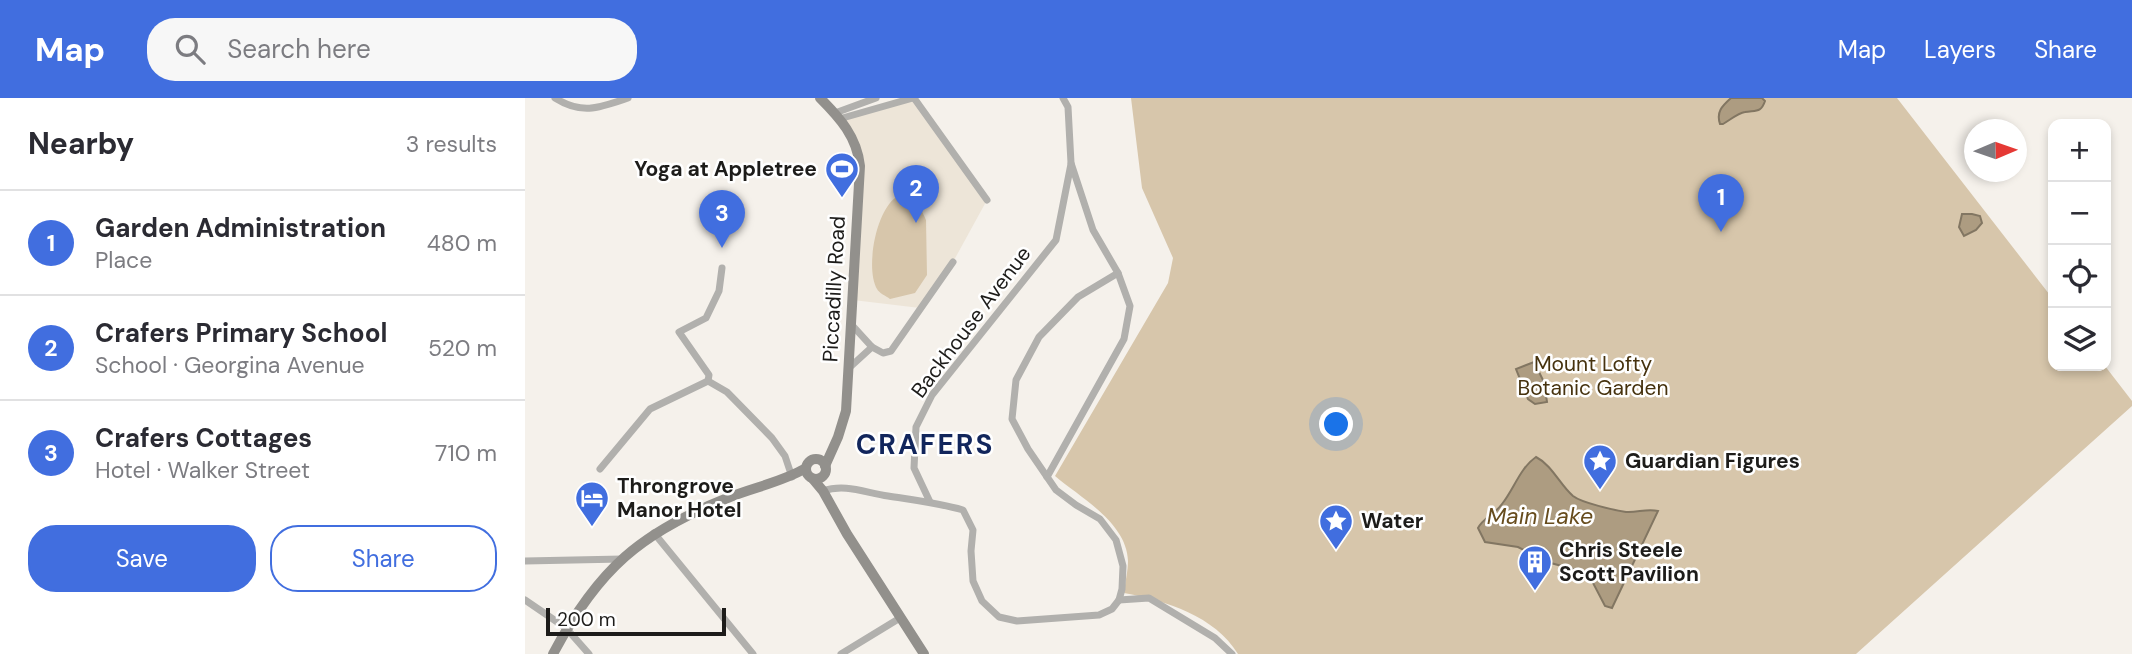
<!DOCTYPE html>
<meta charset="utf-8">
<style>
body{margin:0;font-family:"DM Sans",sans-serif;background:#f7f7f7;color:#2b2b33}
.controls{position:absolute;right:21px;top:21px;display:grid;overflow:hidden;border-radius:14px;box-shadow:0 4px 10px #0003}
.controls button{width:63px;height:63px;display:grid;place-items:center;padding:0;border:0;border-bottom:2px solid #e1e1e2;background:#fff;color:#2b2b33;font:35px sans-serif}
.compass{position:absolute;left:1439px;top:21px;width:63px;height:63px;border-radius:50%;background:#fff;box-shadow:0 4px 10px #0003;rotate:88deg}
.scale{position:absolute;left:21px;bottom:18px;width:180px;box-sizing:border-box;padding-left:7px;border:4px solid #1d1c1a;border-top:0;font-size:19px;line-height:24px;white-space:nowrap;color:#1d1c1a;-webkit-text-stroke:5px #fff;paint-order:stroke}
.you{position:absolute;left:812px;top:327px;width:24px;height:24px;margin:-18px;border:5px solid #fff;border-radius:50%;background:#1a73e8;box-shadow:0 0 0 10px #1a73e833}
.badge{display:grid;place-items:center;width:46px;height:46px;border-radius:50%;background:#416edf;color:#fff;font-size:23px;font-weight:700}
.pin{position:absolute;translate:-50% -58px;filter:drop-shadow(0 2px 4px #0008)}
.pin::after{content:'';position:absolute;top:37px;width:24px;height:21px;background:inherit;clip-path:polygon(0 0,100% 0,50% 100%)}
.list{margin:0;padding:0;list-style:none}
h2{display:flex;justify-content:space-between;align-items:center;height:91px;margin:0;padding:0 28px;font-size:30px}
h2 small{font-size:23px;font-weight:400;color:#7c7c81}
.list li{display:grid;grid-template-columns:46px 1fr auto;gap:21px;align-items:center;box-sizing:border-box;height:105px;padding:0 28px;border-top:2px solid #e1e1e2}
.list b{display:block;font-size:26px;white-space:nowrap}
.list p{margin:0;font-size:23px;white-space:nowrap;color:#7c7c81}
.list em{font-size:23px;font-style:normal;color:#7c7c81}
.actions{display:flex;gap:14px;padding:21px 28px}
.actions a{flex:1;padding:16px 0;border:2px solid #416edf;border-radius:28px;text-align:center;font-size:24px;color:#416edf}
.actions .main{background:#416edf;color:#fff}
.icon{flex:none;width:38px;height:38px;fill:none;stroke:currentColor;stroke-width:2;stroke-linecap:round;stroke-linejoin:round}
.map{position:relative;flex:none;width:1607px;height:556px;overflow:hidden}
header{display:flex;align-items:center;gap:42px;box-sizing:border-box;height:98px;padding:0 35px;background:#416edf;color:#fff}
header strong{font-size:33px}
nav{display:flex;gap:38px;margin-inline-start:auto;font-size:24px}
.search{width:490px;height:63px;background:#f7f7f7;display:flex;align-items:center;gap:18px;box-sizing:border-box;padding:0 24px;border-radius:28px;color:#7c7c81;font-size:26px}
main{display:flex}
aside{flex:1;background:#fff}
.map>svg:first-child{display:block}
.built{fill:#ede5d8}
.green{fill:#d7c6ab}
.water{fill:#ad9c81;stroke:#827662;stroke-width:2}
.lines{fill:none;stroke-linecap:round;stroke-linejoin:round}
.minor{stroke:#b1b0ad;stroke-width:7}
.secondary{stroke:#92908c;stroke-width:10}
.labels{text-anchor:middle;stroke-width:5;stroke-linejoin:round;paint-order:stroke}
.poi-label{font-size:21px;font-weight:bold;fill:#1d1c1a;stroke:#fff;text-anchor:start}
.street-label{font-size:21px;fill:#1d1c1a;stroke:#fff}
.park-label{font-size:21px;fill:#46320e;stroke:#fff}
.water-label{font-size:23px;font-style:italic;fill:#674c1d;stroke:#fff}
.district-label{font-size:28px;font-weight:bold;letter-spacing:2px;fill:#12265c;stroke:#fff}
</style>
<header>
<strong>Map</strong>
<div class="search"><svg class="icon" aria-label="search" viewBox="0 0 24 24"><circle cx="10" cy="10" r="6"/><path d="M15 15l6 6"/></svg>Search here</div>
<nav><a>Map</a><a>Layers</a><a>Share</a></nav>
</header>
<main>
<aside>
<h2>Nearby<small>3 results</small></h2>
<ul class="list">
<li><span class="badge">1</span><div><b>Garden Administration</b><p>Place</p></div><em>480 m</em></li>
<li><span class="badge">2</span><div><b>Crafers Primary School</b><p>School · Georgina Avenue</p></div><em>520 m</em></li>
<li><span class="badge">3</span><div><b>Crafers Cottages</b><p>Hotel · Walker Street</p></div><em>710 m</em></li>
</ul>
<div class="actions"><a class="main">Save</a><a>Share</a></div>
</aside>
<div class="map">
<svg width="1607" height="556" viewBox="0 0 1607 556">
<rect width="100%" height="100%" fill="#f5f1eb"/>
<!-- built -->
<polygon class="built" points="388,0 462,102 428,164 395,210 328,202 335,68 314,21"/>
<!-- green -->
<g class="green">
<path d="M606,0H1372L1528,201V268H1580L1607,303V308L1331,556H713C690,518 641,503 599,495C600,485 603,473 603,463C602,425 556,400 530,378L643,185L648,160L617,90Z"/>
<path d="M384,96L394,107L401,122L402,177L390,195L365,201C361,198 354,195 352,191C340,171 351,110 373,98C375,97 381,97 384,96Z"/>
</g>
<!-- water -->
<g class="water">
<path d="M1206,0H1237L1240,3C1236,15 1231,12 1220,14C1213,15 1205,22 1198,26H1195C1191,14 1197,8 1206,0Z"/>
<polygon points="1437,116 1447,116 1455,118 1457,125 1451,132 1439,138 1434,129"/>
<polygon points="1009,264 1019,284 1022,304 1010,306 1003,301 991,271"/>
<path d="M1011,359C1027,367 1035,387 1048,398C1057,405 1089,412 1101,414C1112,415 1122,410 1133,413L1087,510L1080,508L1066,481L1059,474L1022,464L993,449L960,444L953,430C958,420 970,416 977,406C989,391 995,370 1011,359Z"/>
</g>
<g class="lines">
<!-- minor -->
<g class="minor">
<path d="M30,0C57,17 74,10 103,0"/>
<polyline points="389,0 462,102"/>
<polyline points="310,15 351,0"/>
<polyline points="314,21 388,0"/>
<polyline points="197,170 194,193 181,220 154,234 184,277 183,283 202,294 247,340 260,358 267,379"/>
<polyline points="326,226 347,249 358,255 366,253 428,164"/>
<polyline points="324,270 347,249"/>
<polyline points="75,371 125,311 183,283"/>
<polyline points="522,379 599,241 605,208 593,175 568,132 546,65 543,9 538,0"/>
<path d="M298,393C320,385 341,395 363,398C388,402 413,405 438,412L448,432L446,453L448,483L457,503L474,519L492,523L574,517L587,511L594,502L597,491L598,468L591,442L575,421L551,407L531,392L503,351L487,321L491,282L514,239L553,199L593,175"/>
<polyline points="405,404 389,370 391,329 407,297 531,142 546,66"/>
<polyline points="129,435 228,556"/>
<polyline points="0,463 97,461"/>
<polyline points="0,502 41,530 64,556"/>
<polyline points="594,502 624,500 690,540 707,556"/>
<polyline points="316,556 375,520"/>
</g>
<!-- secondary -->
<g class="secondary">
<path d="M295,0C315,20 332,39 335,68L321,313L313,339L300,368"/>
<circle cx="291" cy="371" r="10"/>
<polyline points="288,381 298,393 322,436 399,556"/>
<path d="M28,556C73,471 116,434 205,399C230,389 257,384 281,370"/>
</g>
</g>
<!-- icons -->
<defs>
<g id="stadium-pin" transform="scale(1.75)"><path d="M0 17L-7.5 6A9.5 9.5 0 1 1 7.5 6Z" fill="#416edf" stroke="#fff"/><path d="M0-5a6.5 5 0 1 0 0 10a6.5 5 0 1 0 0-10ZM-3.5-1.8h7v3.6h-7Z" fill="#fff"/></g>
<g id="sight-pin" transform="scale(1.75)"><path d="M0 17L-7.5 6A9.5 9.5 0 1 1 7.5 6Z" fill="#416edf" stroke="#fff"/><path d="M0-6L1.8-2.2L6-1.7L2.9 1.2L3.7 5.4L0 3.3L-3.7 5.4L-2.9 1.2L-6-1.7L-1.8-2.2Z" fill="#fff"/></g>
<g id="hotel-pin" transform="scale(1.75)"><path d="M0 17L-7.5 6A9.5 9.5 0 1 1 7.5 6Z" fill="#416edf" stroke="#fff"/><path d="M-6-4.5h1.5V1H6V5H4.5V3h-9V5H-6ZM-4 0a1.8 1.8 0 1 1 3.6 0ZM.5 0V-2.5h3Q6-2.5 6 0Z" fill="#fff"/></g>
<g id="building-pin" transform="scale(1.75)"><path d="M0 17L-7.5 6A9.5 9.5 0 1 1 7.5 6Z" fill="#416edf" stroke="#fff"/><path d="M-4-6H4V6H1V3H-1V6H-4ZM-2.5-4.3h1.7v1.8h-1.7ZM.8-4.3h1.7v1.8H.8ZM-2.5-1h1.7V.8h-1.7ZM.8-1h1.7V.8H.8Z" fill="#fff"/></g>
</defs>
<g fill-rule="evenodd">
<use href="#stadium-pin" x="317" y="71"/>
<use href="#sight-pin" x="1075" y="363"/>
<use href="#hotel-pin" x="67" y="400"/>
<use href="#sight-pin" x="811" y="423"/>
<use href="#building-pin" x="1010" y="464"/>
</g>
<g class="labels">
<!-- poi labels -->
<g class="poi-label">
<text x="292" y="78" text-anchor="end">Yoga at Appletree</text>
<text x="1100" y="370">Guardian Figures</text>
<text x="92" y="395">Throngrove<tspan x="92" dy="24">Manor Hotel</tspan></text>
<text x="836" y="430">Water</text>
<text x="1034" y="459">Chris Steele<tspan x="1034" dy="24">Scott Pavilion</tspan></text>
</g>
<!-- street labels -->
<g class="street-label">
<text transform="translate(309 191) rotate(-87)" y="7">Piccadilly Road</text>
<text transform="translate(446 224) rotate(-53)" y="7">Backhouse Avenue</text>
</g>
<!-- park labels -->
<g class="park-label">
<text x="1068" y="273">Mount Lofty<tspan x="1068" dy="24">Botanic Garden</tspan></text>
</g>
<!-- water labels -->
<g class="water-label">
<text x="1015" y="426">Main Lake</text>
</g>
<!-- district labels -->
<g class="district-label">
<text x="400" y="356">CRAFERS</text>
</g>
</g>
</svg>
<div class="controls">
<button>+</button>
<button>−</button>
<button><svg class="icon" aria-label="locate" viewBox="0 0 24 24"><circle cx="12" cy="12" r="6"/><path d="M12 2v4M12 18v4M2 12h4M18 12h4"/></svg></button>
<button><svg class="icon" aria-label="layers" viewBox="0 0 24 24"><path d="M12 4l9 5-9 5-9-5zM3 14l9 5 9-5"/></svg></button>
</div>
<svg class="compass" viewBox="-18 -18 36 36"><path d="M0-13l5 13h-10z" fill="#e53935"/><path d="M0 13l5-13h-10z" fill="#7c7c81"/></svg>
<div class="scale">200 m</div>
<div class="you"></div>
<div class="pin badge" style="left:1196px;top:134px">1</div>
<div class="pin badge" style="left:391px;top:125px">2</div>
<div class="pin badge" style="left:197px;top:150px">3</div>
</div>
</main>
